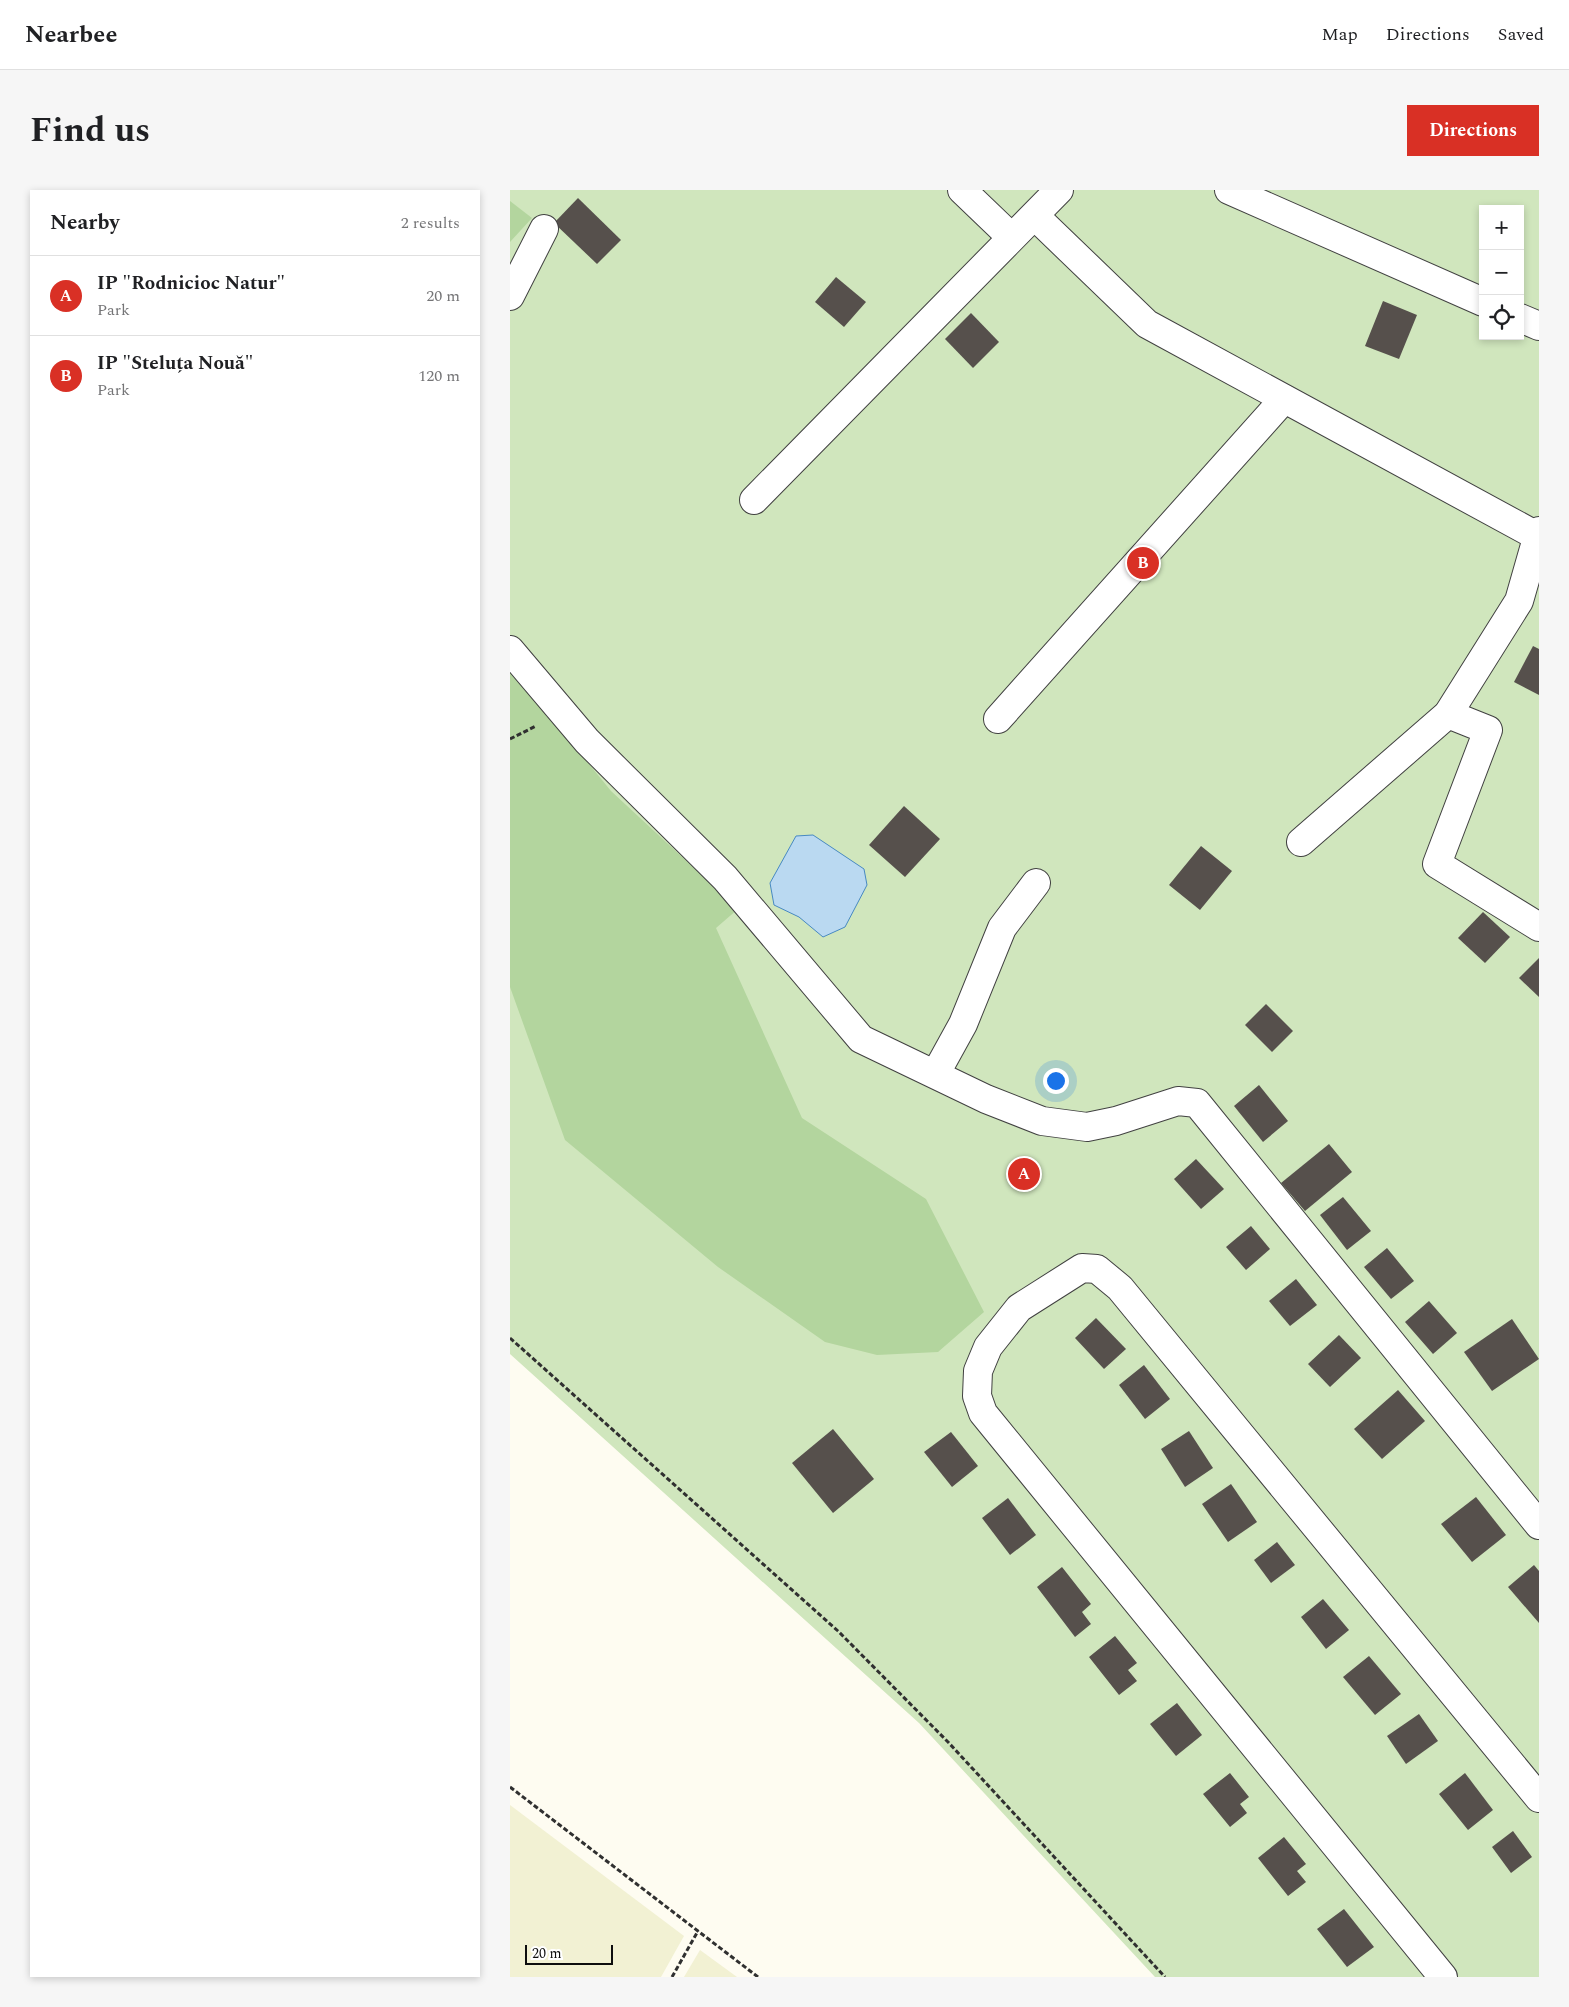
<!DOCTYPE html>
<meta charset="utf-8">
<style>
body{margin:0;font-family:Spectral,serif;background:#f6f6f6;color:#202124}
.controls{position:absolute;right:15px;top:15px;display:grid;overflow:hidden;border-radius:0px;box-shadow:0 2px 8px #0003}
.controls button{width:45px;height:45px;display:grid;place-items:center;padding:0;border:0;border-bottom:1px solid #e0e0e0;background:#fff;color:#202124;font:25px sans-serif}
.scale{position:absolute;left:15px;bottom:12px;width:88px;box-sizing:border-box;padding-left:5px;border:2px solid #0e0e0e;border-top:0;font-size:14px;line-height:18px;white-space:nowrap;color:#0e0e0e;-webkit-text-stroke:4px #fff;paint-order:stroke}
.you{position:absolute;left:545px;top:890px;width:18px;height:18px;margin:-12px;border:4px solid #fff;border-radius:50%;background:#1a73e8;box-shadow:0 0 0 8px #1a73e833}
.badge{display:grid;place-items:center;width:32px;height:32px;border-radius:50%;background:#d93025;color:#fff;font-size:16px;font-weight:700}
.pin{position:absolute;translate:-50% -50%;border:2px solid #fff;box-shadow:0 1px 5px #0006}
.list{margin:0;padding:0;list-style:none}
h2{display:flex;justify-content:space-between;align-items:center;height:65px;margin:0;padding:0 20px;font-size:21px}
h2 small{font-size:16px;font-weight:400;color:#757577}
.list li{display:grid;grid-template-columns:32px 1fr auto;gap:15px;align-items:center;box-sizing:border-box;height:80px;padding:0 20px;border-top:1px solid #e0e0e0}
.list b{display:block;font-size:19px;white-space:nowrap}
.list p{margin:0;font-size:16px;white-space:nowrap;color:#757577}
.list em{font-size:16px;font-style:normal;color:#757577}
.icon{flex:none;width:28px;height:28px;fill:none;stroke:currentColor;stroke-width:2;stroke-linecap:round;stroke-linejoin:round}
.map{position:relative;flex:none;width:1029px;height:1787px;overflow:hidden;border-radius:0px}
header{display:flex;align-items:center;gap:30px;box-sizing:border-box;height:70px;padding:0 25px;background:#fff;border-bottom:1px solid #e0e0e0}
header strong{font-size:24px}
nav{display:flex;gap:28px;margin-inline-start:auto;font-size:18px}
.intro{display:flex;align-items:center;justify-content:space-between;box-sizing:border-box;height:120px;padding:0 30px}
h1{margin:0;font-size:35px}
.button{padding:12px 22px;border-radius:0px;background:#d93025;color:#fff;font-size:18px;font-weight:700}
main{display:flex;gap:30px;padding:0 30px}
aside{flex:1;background:#fff;border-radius:0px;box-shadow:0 2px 8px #0003}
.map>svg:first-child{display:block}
.farmland{fill:#f2f1d3}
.green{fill:#d0e6bd;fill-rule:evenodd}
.forest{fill:#b3d59e}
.water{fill:#bad9f1;stroke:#4789c2}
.building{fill:#56504c}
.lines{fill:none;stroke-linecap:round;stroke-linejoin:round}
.minor-casing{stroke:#414141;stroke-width:30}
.path{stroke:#303030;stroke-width:3;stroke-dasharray:5 2.5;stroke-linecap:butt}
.minor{stroke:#fff;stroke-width:28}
</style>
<header>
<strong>Nearbee</strong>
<nav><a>Map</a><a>Directions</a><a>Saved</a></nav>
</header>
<div class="intro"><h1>Find us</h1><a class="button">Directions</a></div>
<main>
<aside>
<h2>Nearby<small>2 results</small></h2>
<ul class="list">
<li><span class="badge">A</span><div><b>IP &quot;Rodnicioc Natur&quot;</b><p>Park</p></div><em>20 m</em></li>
<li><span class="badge">B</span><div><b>IP &quot;Steluța Nouă&quot;</b><p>Park</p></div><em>120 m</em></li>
</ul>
</aside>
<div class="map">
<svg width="1029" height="1787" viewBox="0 0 1029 1787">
<rect width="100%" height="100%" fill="#fefcf1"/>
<!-- farmland -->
<g class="farmland">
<polygon points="0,1615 174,1746 151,1787 0,1787"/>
<polygon points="190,1760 227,1787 174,1787"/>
</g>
<!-- green -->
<path class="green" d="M0,0H1029V1787H645L409,1533L0,1164ZM973,19H1010V146H973Z"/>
<!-- forest -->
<g class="forest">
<polygon points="0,11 22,28 0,52"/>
<polygon points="0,477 101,601 228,719 206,738 292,928 416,1009 474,1122 428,1162 367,1165 315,1152 208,1077 55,950 0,797"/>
</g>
<!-- water -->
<polygon class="water" points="303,645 354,679 357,695 335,737 313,747 289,727 264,715 260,693 286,646"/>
<!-- building -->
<g class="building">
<polygon points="68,8 111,50 87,74 44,33"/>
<polygon points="326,87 356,112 334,137 305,112"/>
<polygon points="873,111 907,125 889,169 855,156"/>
<polygon points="461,123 489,152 463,178 435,149"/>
<polygon points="1023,456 1029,459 1029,505 1004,492"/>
<polygon points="394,616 430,649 395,687 359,655"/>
<polygon points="691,656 722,681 690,720 659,695"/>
<polygon points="973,722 1000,747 975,773 948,748"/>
<polygon points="1029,768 1029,807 1009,788"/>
<polygon points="756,814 783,841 762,862 735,835"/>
<polygon points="749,895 778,931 753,952 724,916"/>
<polygon points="819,954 842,982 795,1021 771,993"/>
<polygon points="686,969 714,999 691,1019 664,989"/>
<polygon points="833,1007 861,1041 837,1060 810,1025"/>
<polygon points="741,1036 760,1059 736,1080 716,1057"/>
<polygon points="877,1058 904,1091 881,1109 854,1077"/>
<polygon points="786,1089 807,1115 780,1136 759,1111"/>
<polygon points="919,1111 947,1143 923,1164 895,1132"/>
<polygon points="586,1128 616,1159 594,1179 565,1148"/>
<polygon points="1002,1129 1029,1169 982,1201 954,1162"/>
<polygon points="829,1145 851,1168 820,1197 798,1174"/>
<polygon points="634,1175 660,1209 635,1229 609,1195"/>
<polygon points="888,1200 915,1231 872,1269 844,1239"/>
<polygon points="323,1239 364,1289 323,1323 282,1273"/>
<polygon points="679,1241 703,1278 675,1297 651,1259"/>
<polygon points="441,1242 468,1276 442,1297 414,1262"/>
<polygon points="721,1294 747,1332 718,1352 692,1314"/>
<polygon points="966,1307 996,1345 962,1372 931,1334"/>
<polygon points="498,1308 526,1345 500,1365 472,1328"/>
<polygon points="767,1352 785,1375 761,1393 744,1370"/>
<polygon points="1024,1375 1029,1381 1029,1433 998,1397"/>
<polygon points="552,1377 581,1414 572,1422 581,1434 565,1447 527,1397"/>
<polygon points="813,1409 839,1440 816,1459 791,1427"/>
<polygon points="605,1446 627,1473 618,1480 627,1491 609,1505 579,1467"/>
<polygon points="859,1466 891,1504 865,1525 833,1487"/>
<polygon points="667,1513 692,1545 666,1566 640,1534"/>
<polygon points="909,1524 928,1551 896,1574 877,1546"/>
<polygon points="720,1583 739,1607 730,1614 737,1623 720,1637 693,1604"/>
<polygon points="955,1583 983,1620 958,1640 929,1604"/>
<polygon points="1003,1641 1022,1667 1001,1683 982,1657"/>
<polygon points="774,1647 796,1674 787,1681 796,1692 778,1706 748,1668"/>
<polygon points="834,1719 864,1757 837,1777 807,1739"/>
</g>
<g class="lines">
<!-- minor casing -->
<g class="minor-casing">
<g id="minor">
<polyline points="452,0 501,47"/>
<polyline points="719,0 973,112"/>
<polyline points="526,27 637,134 1027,346"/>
<polyline points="0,106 34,39"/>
<polyline points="1010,128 1029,136"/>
<polyline points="244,310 549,0"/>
<polyline points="0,460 77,551 215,688 351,849 476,909 532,931 577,937 606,931 668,911 687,913 1029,1335"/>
<polyline points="938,524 978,540 927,674 1029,737"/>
<polyline points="488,529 774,209"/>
<polyline points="791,652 938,524 1009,411 1029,341"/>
<polyline points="426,883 453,834 492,738 526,693"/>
<polyline points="933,1787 473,1223 467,1206 468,1181 478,1157 509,1118 572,1078 587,1079 610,1098 1029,1608"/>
</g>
</g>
<!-- path -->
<g class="path">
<polyline points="0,549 26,536"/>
<polyline points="0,1148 328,1441 438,1552 655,1787"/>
<polyline points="0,1597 248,1787"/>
<polyline points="162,1787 188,1741"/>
</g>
<!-- minor -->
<use href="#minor" class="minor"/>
</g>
</svg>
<div class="controls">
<button>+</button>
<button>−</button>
<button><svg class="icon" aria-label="locate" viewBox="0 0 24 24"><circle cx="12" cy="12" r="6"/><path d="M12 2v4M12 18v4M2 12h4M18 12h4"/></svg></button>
</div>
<div class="scale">20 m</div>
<div class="you"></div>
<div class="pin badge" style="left:514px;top:984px">A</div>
<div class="pin badge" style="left:633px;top:373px">B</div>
</div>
</main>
